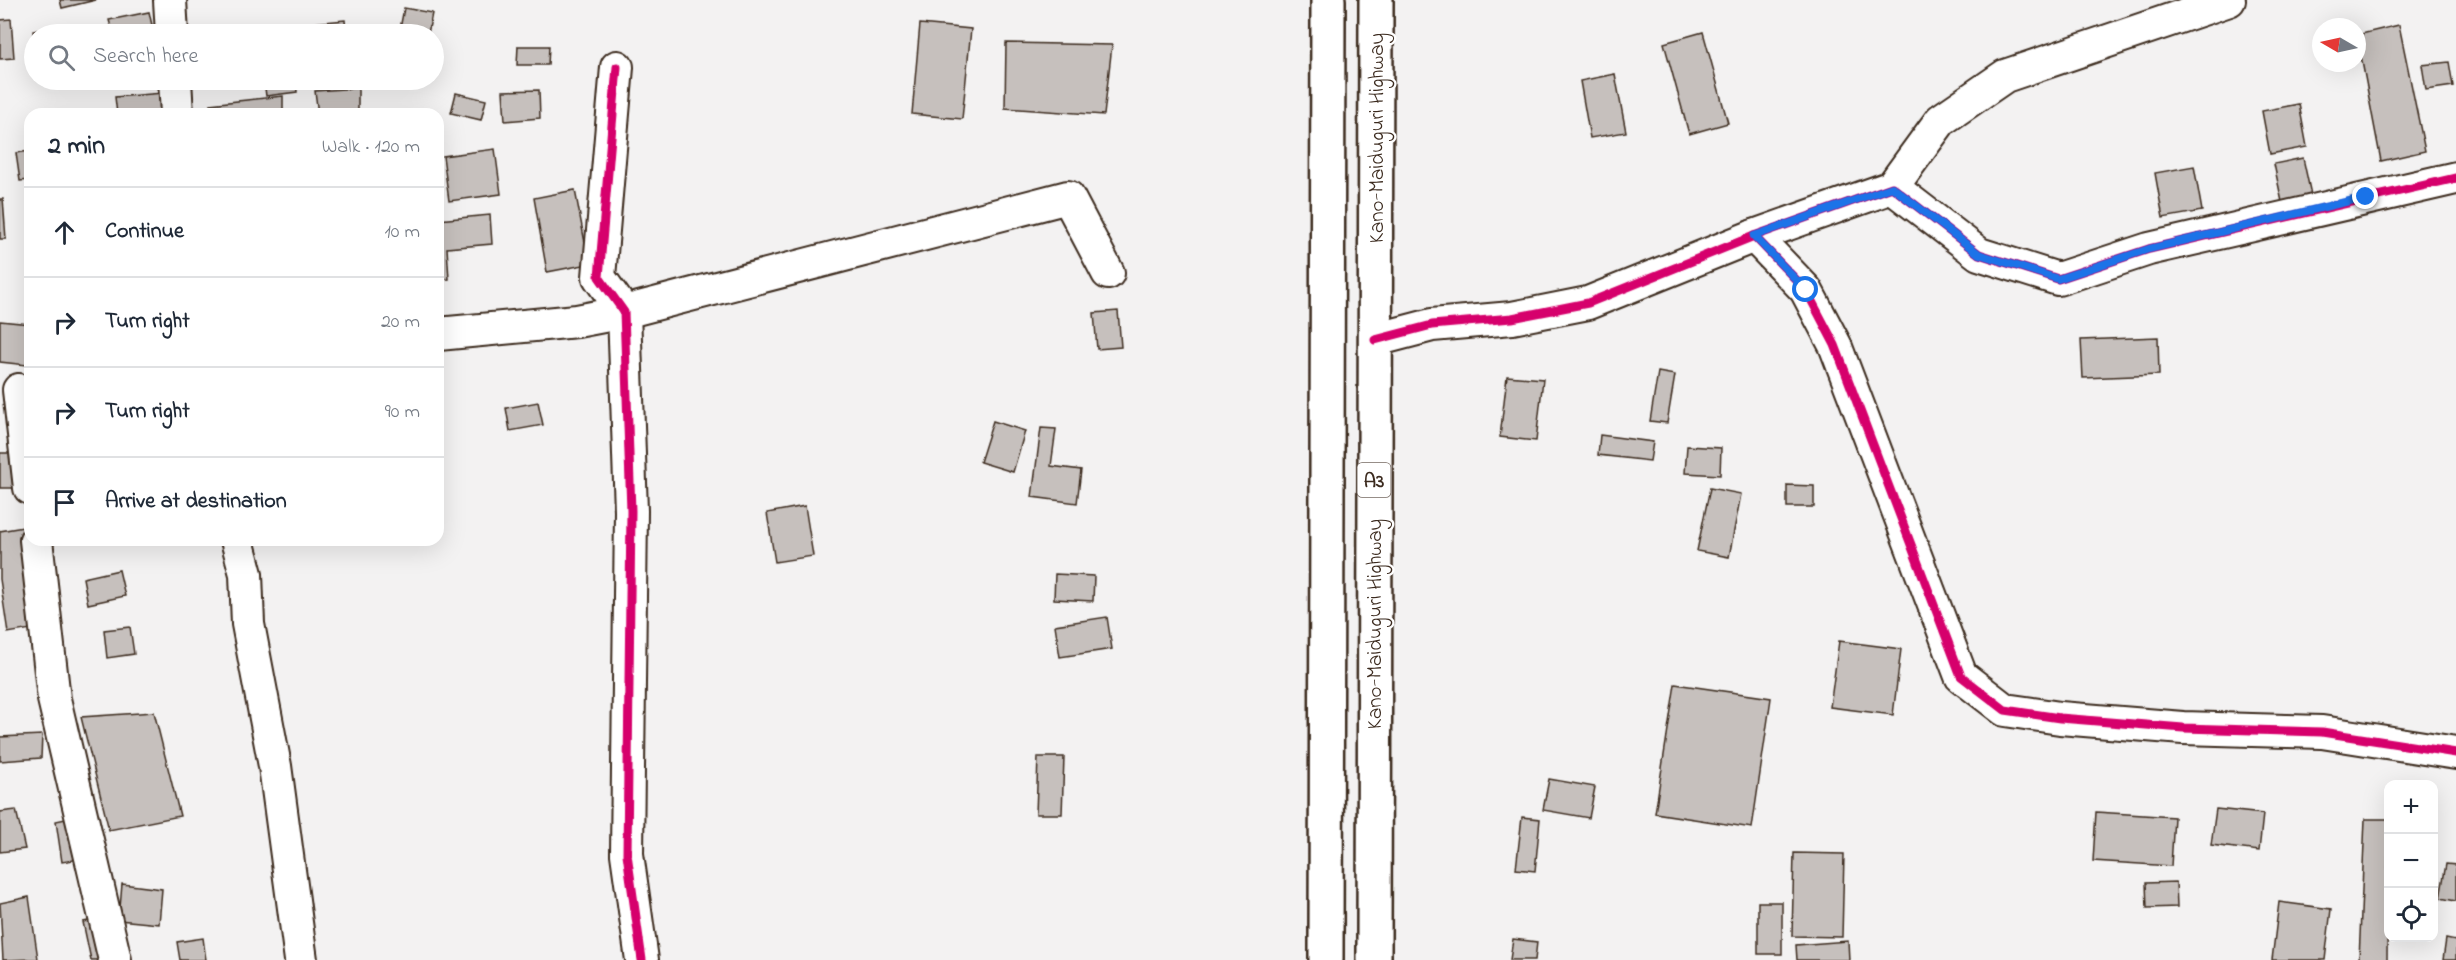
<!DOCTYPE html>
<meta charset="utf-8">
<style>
body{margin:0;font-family:"Indie Flower",sans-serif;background:#f6f6f7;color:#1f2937}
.controls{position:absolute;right:18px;bottom:18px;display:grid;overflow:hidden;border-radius:12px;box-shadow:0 6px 24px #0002}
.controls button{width:54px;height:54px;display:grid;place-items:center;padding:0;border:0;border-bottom:2px solid #e0e1e3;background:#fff;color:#1f2937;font:30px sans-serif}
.compass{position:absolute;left:2312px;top:18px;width:54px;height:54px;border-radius:50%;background:#fff;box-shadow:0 6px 24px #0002;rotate:279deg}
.stop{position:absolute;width:18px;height:18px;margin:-14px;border:4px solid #1a73e8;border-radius:50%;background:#fff}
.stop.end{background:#1a73e8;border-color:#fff;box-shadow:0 2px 6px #0008}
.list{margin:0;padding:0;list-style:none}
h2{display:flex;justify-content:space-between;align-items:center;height:78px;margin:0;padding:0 24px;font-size:26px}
h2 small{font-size:20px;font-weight:400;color:#747a83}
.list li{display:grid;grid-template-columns:39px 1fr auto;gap:18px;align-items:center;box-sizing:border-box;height:90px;padding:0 24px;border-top:2px solid #e0e1e3}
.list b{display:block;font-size:22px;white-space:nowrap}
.list em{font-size:20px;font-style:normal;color:#747a83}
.icon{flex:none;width:33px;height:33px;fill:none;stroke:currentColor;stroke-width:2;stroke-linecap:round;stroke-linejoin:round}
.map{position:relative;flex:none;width:2456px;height:960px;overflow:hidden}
.search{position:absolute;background:#fff;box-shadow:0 6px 24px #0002;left:24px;top:24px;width:420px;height:66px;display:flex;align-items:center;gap:15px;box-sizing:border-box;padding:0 21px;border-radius:33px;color:#747a83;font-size:22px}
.panel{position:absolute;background:#fff;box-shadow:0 6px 24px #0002;left:24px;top:108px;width:420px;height:438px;border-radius:18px}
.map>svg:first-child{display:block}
.building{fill:#c6c0bd;stroke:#3b2a1e;stroke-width:1.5}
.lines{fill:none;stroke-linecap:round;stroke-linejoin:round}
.street-casing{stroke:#3b2a1e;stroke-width:36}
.highway-casing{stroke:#3b2a1e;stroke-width:38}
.street{stroke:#fff;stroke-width:32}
.highway{stroke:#fff;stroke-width:33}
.cycleway-casing{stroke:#fff;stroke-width:13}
.cycleway{stroke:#d6006c;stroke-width:9}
.route{stroke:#1a73e8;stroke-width:8}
.labels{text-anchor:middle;stroke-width:4.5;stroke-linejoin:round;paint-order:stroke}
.shield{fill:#fff;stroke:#766a62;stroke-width:1.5}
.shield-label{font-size:20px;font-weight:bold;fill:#3b2a1e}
.street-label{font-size:21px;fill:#3b2a1e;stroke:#fff}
</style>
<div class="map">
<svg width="2456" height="960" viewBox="0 0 2456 960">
<rect width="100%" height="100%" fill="#f3f2f2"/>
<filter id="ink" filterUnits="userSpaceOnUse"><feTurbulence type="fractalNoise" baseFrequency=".0167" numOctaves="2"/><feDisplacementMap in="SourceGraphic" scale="12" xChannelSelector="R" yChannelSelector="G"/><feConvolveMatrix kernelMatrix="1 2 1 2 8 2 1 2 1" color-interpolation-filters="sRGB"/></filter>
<g filter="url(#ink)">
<!-- building -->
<g class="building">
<polygon points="60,0 96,0 62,8"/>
<polygon points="404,8 432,13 428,34 399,34"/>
<polygon points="149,12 154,34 113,34 109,20"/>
<polygon points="11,19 14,58 0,59 0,20"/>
<polygon points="345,20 346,34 305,34 303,24"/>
<polygon points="920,24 971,29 962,119 912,114"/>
<polygon points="61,25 63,34 34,34 34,38 33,31"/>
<polygon points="2399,25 2425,151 2381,161 2357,35"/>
<polygon points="1703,32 1728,123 1689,134 1664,43"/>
<polygon points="1006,43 1112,45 1104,115 1005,108"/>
<polygon points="518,46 549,46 548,65 517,65"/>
<polygon points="2449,62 2453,86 2426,90 2422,65"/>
<polygon points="1615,74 1626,132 1590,138 1580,81"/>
<polygon points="44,80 69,80 45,85"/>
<polygon points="264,80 296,80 297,92 266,96"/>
<polygon points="358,88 358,114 318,114 315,91"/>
<polygon points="539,90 540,118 505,121 503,91"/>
<polygon points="163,93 164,114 117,114 115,97"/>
<polygon points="456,93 486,100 481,120 451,113"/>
<polygon points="283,96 283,114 211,114 210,104"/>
<polygon points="2299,104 2307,147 2270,154 2262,111"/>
<polygon points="495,149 501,194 449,201 443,156"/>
<polygon points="30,151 30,180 20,181 16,153"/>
<polygon points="2303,158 2311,195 2282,202 2274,164"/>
<polygon points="2194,166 2202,211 2163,218 2155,173"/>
<polygon points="575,190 589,264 547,272 534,198"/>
<polygon points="0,199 3,199 6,239 0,239"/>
<polygon points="490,215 492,244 447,248 449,279 438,280 438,220"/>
<polygon points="1118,311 1121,347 1097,349 1094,313"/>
<polygon points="0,321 30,324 27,365 0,362"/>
<polygon points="2158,337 2159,375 2083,378 2081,340"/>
<polygon points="1658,372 1675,375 1667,423 1650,421"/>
<polygon points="1507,376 1543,379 1536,441 1500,437"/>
<polygon points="538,402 543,425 510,431 506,408"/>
<polygon points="993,421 1025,431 1013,472 980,462"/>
<polygon points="1041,428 1056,429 1051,466 1081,470 1077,503 1032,497"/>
<polygon points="1600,435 1653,442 1650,461 1598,455"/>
<polygon points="1687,446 1721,448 1720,475 1685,473"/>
<rect x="0" y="453" width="13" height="35"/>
<polygon points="1787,485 1814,486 1814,507 1787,507"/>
<polygon points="1710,488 1741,494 1729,557 1697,551"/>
<polygon points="805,506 813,556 775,562 767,513"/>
<polygon points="29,526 43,627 8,633 0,579 0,531"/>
<polygon points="119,570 125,596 88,604 83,578"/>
<polygon points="1055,574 1094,576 1093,601 1054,599"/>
<polygon points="1107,617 1112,649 1060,657 1055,625"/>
<polygon points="130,627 134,654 107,658 104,630"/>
<polygon points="1839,641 1901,649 1893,715 1830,707"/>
<polygon points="1675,684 1771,698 1752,828 1655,813"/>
<polygon points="154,712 180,816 109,830 81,717"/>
<polygon points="42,735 41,758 0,761 0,737"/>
<polygon points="1038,757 1064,757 1062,814 1036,814"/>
<polygon points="1549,779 1595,787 1589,818 1543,810"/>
<polygon points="2216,809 2263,814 2259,851 2211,845"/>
<polygon points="16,810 25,849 0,852 0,812"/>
<polygon points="2096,812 2174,817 2171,866 2093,861"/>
<polygon points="80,816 86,858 62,862 56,821"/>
<polygon points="1522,817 1540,819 1535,871 1516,869"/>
<polygon points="2365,819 2388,819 2387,960 2359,960"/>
<polygon points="1794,853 1844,854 1842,937 1792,936"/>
<polygon points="2446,864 2456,865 2456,901 2440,898"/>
<polygon points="2176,882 2177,907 2147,908 2146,883"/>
<polygon points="122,884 162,889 159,924 119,920"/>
<polygon points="29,897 38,959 3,960 0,903"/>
<rect x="1758" y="902" width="24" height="52"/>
<polygon points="2279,902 2331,909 2325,960 2272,960"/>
<polygon points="111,916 120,960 91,960 83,922"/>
<polygon points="203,938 206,960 180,960 177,942"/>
<polygon points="1513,939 1537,942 1535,960 1510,960"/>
<polygon points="2446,939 2456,941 2456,960 2443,960"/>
<polygon points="1848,941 1849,960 1797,960 1796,945"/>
</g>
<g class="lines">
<!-- street casing -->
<g class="street-casing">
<g id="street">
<polyline points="170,0 172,34"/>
<polyline points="617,67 599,277 624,312 631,511 627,854 642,960"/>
<polyline points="175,80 177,114"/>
<polyline points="1892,187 1941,120 2005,76 2229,0"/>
<polyline points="1754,236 1806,290 1835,345 1961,676 2005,710 2060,718 2183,728 2322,732 2456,753"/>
<polyline points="438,334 577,321 624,312 1068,197 1108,273"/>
<polyline points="1375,340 1432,325 1512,318 1588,303 1754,236 1892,187 1979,254 2058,279 2149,249 2456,178"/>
<polyline points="19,390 30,488"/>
<polyline points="36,540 54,699 115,960"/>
<polyline points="237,540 246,574 248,624 275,766 301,960"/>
</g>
</g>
<!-- highway casing -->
<g class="highway-casing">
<g id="highway">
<polyline points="1326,960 1328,0"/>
<polyline points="1374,960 1376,0"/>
</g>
</g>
<!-- street -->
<use href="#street" class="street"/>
<!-- highway -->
<use href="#highway" class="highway"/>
<!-- cycleway casing -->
<g class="cycleway-casing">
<g id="cycleway">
<polyline points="617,67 599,277 624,312 631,511 627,854 642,960"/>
<polyline points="1754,236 1806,290 1835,345 1961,676 2005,710 2060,718 2183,728 2322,732 2456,753"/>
<polyline points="1375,340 1432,325 1512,318 1588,303 1754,236 1892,187 1979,254 2058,279 2149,249 2456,178"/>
</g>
</g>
<!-- cycleway -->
<use href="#cycleway" class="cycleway"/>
</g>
</g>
<g class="lines" filter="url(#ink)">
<!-- route -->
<polyline class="route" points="1806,290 1754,236 1892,187 1979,254 2058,279 2149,249 2366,197"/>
</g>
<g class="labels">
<!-- shield labels -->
<rect class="shield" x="1357.5" y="463" width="33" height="34" rx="4.5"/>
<g class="shield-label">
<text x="1374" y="487">A3</text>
</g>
<!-- street labels -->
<g class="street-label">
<text transform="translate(1376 138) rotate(-90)" y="7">Kano-Maiduguri Highway</text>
<text transform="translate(1374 624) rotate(-90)" y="7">Kano-Maiduguri Highway</text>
</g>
</g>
</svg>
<div class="controls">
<button>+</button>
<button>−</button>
<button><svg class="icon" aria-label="locate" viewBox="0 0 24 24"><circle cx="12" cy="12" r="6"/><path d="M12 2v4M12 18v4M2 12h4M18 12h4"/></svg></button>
</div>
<svg class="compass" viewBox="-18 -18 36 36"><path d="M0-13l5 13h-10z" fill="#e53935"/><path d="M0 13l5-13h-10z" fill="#747a83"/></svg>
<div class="stop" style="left:1806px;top:290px"></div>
<div class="stop end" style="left:2366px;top:197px"></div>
<div class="search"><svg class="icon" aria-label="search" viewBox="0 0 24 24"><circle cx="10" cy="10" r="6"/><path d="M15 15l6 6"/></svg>Search here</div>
<section class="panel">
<h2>2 min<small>Walk · 120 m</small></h2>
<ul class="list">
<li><svg class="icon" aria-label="ahead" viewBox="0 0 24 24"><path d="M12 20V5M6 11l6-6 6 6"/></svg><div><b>Continue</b></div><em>10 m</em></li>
<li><svg class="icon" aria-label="right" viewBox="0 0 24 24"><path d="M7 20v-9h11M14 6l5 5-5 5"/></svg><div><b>Turn right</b></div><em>20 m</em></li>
<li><svg class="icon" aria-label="right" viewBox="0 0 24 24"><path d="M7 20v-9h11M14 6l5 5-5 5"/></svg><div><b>Turn right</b></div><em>90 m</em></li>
<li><svg class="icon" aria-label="arrive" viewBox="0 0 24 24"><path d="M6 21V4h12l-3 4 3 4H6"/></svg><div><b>Arrive at destination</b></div></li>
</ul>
</section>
</div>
